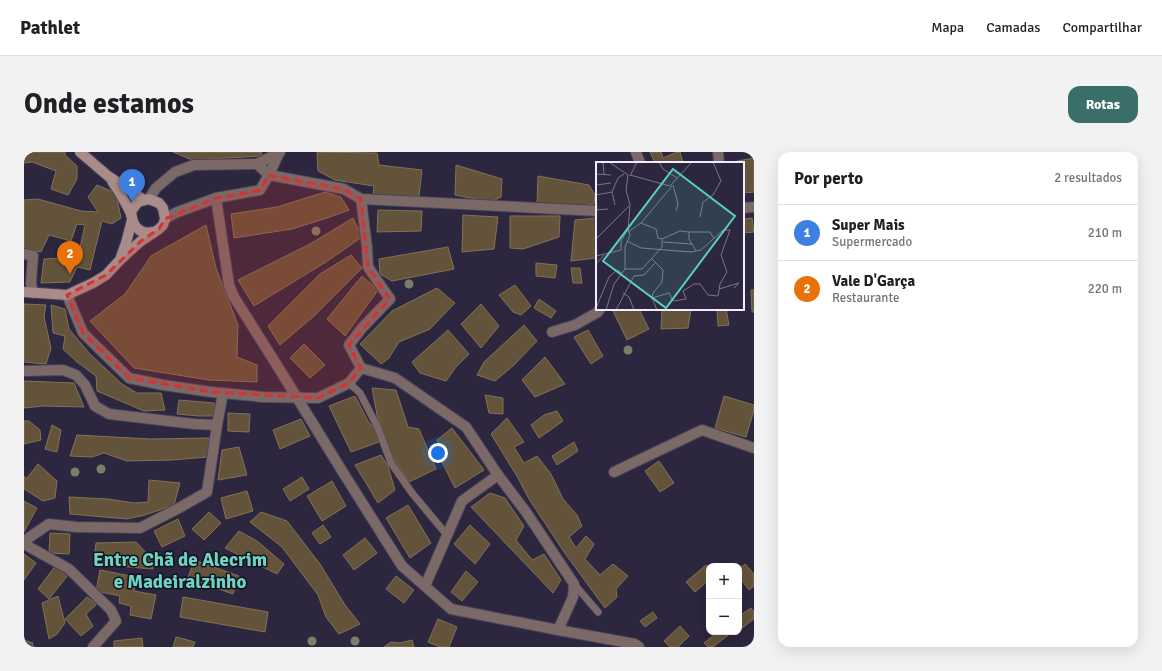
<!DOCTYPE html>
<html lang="pt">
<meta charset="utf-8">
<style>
body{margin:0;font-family:Signika,sans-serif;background:#f2f2f2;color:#202124}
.controls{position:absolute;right:12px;bottom:12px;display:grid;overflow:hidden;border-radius:8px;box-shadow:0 4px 16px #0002}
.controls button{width:36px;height:36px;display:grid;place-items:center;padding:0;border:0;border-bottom:1px solid #e0e0e0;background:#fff;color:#202124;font:20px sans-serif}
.you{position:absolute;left:414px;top:301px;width:14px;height:14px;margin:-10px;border:3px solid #fff;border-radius:50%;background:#1a73e8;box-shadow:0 0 0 6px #1a73e833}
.badge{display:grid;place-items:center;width:26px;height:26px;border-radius:50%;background:#3a6f69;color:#fff;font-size:13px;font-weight:700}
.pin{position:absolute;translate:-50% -33px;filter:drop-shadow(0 1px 2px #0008)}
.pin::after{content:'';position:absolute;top:21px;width:14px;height:12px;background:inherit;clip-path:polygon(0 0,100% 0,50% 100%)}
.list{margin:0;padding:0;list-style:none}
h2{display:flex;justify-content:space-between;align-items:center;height:52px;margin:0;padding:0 16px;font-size:17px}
h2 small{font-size:13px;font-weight:400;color:#757577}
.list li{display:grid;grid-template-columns:26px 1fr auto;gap:12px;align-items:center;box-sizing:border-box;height:56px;padding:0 16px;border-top:1px solid #e0e0e0}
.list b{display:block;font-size:15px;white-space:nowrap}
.list p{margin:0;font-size:13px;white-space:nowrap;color:#757577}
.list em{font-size:13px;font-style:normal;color:#757577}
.map{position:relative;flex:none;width:730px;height:495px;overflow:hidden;border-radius:12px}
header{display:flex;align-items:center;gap:24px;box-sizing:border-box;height:56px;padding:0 20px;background:#fff;border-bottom:1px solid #e0e0e0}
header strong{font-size:19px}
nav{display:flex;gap:22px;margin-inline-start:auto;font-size:14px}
.intro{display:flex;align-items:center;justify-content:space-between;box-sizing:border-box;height:96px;padding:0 24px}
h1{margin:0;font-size:28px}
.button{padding:10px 18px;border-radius:12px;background:#3a6f69;color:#fff;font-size:14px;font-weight:700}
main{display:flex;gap:24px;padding:0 24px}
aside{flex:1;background:#fff;border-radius:12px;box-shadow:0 4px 16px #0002}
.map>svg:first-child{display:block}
.building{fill:#63533a;stroke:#837257}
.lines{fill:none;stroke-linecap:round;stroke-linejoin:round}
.lane-casing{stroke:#474259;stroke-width:8}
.street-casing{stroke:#474259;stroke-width:12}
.secondary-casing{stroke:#474259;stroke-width:12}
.lane{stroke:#7b6967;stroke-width:7}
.street{stroke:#7b6967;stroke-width:10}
.secondary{stroke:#a98b89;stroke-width:10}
.tree{fill:#7b7f67}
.marked{fill:#d73233;fill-opacity:0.2;stroke:#d73233;stroke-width:3;stroke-dasharray:8 5;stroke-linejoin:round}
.labels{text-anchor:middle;stroke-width:3;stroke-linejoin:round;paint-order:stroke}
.district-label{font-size:19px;font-weight:bold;fill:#6cd4c4;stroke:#14111c}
.inset-road{fill:none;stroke:#7a768a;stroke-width:1}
.view{fill:#5acebd;fill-opacity:0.15;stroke:#5acebd;stroke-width:2}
.inset-edge{fill:none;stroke:#f0edfd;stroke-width:2}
</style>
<header>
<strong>Pathlet</strong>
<nav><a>Mapa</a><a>Camadas</a><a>Compartilhar</a></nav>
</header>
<div class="intro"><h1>Onde estamos</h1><a class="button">Rotas</a></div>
<main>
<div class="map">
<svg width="730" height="495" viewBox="0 0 730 495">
<rect width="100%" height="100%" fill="#2c263e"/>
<!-- building -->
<g class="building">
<polygon points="0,0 41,0 41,3 53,14 53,27 44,43 27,37 32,19 8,10 0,11"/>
<polygon points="149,0 238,0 237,4 168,8"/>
<polygon points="293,0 353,1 355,13 398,18 395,44 349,44 350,34 311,28 294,19"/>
<polygon points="626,0 637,0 639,6 653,0 656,0 659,11 631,11"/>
<polygon points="730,6 730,40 719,41 719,11 708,11 708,10"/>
<polygon points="432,13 478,27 477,45 467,50 431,43"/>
<polygon points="514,24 565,33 571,43 570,52 550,55 513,53"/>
<polygon points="73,33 92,41 97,66 88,72 78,69 66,118 53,115 46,130 17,131 20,107 54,105 61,73 53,72 47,89 25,83 17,100 0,97 0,48 14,47 57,59 74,60 64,45"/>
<polygon points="301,40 317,45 325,58 303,66 268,77 210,86 207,62 253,55"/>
<polygon points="354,58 398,59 397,79 353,80"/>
<polygon points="439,63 474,65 470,97 438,100"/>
<polygon points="486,64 536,64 535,85 499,97 486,96"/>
<polygon points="329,66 338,85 302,110 230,154 214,128 286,92"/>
<polygon points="572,66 573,74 572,106 547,109 551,68"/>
<polygon points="728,66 730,80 719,81 719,67"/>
<polygon points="182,73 192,116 214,173 213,205 233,213 233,230 185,228 110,216 66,169 101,142 127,104"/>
<polygon points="424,95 430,117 368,129 356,122 355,107"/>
<polygon points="327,103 338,116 290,164 256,193 244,174 296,122"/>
<polygon points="512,111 533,113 531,126 512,124"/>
<polygon points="547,116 556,116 558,131 549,131"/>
<polygon points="338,124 354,138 321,184 303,167"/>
<polygon points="491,133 507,154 497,163 489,160 475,143"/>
<polygon points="413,136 431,151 406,177 375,190 365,206 357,212 336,192 368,159"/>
<polygon points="727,138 730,138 730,160 728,160"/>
<polygon points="515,147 532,159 527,166 510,156"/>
<polygon points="0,152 22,153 20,165 27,196 22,212 0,210"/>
<polygon points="457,152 475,174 457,196 437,172"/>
<polygon points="27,153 41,157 45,177 66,202 98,232 113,241 137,241 141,258 120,259 73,239 72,224 53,210 39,197 41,184 29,181"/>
<polygon points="596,157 615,157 625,177 603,188 589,159"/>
<polygon points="638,157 667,157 664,176 637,177"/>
<polygon points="693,157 702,157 705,173 694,174"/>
<polygon points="500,173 513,189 490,213 471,229 453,223 460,210"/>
<polygon points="424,178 445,202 432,215 422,229 396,221 388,210"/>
<polygon points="564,178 579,204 567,212 550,185"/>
<polygon points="280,192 301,213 286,226 266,206"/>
<polygon points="521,205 541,232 511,245 498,228"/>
<polygon points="0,229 50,231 60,255 19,254 0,256"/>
<polygon points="348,236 372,238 384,275 395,277 412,317 385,330 367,302 353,263"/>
<polygon points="461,243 479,246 479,262 465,261"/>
<polygon points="331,244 345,271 352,277 355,290 327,300 305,254"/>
<polygon points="700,244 730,253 730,258 722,285 691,276"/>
<polygon points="155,248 190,251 191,264 174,264 153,262"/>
<polygon points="533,259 539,269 515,286 507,273 520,263"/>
<polygon points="204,261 226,262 225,280 204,279"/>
<polygon points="483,266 500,290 490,295 500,311 513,304 527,322 539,347 553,363 558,374 545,385 552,396 562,384 570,392 561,407 576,423 589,412 604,424 592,437 593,445 581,456 540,400 505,347 494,326 467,282"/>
<polygon points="277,267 286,284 256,297 249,278"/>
<polygon points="0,269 5,269 16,278 17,288 0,292"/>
<polygon points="28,273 37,278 33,300 21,297"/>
<polygon points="428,276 460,318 431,336 418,310 419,299 413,288"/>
<polygon points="53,283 126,287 185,286 184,305 148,308 103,309 80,301 68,305 46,304"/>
<polygon points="550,290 554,299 533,313 528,304"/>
<polygon points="215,295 223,323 194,328 198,298"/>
<polygon points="357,303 364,314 371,338 354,351 331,313"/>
<polygon points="635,309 650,331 636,340 621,319"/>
<polygon points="14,312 33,329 31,346 19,349 0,337 0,324 2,327"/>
<polygon points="278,325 285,337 266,349 259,337"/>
<polygon points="125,328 156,331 150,353 121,363 103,367 46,362 45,345 84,347 110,351 124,350"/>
<polygon points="308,329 322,354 298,369 283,344"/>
<polygon points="223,339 229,359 202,367 197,346"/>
<polygon points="466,341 481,346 500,374 492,388 508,408 520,402 537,428 529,441 447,355"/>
<polygon points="0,349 13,356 0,380"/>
<polygon points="384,353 407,391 386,406 362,366"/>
<polygon points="185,360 197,371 180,388 168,377"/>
<polygon points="237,360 263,369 296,412 321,453 336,472 315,482 302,465 294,443 258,395 226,370"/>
<polygon points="154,367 161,384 138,395 130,379"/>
<polygon points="299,373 307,385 296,392 288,381"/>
<polygon points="446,373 466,392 451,412 430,392"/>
<polygon points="215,379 233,389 260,412 253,422 201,396"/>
<polygon points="26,381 46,382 45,402 25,401"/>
<polygon points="341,386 353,401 330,418 319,403"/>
<polygon points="112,390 128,407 129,417 93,414 70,407 72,391"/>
<polygon points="0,402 12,411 0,428"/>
<polygon points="170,408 215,424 209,442 164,426"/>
<polygon points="721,412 730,422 730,434 725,438 715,425 715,417"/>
<polygon points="32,413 44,423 25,447 14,437"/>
<polygon points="682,413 685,416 685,428 671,440 662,430"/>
<polygon points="76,418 112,425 110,439 132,443 127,467 106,463 107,454 95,451 96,444 72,439"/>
<polygon points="442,419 454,430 438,449 427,440"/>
<polygon points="372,424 390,438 380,451 362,437"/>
<polygon points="34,444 41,471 33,482 25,487 18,451"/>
<polygon points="63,445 73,452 62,462 69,474 57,484 41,467"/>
<polygon points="159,445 244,460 241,480 156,465"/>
<polygon points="727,456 730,460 730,467 718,476 715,471 715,464"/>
<polygon points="629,460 633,466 621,475 616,469"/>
<polygon points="414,467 433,475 425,495 416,495 404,490"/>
<polygon points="656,474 665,484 654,495 646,495 640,489"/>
<polygon points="694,480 708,480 689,495 684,495 680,491"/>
<polygon points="152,485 171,490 169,495 149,495"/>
<polygon points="118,486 119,495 90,495 90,489"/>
<polygon points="0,488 9,491 8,495 0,495"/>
<polygon points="388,488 390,495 360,495 367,490 376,491"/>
</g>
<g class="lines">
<!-- lane casing -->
<g class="lane-casing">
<g id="lane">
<polyline points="325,231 336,241 354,276 367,311 388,341 423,383"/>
<polyline points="550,432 574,460"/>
</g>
</g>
<!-- street casing -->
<g class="street-casing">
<g id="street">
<polyline points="612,0 616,11"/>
<polyline points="694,0 695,11"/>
<polyline points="233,12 245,23 320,37 337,47 573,59"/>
<polyline points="192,46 205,133 210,145 259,223 320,322 378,414 427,457 534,478 611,492 615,495"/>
<polyline points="125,47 132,36 151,20 170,13 233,12 256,0"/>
<polyline points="337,47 343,95 344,115 366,147 338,176 325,193 337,216"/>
<polyline points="719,56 730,55"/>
<polyline points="141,67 151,61 192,46 236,38 245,23 255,1"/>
<polyline points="0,102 9,104 7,131 9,141"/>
<polyline points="43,143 59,181 105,226 139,233 187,240 239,245 294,246 325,231 337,216 371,226 442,275 474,323 438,349 401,434"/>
<polyline points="528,180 551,173 574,160 576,157"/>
<polyline points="0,219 39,218 52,223 61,233 71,254 85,262 170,272 193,273"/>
<polyline points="590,320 678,278 730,296"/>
<polyline points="474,323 502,360 550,432 549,445 534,478"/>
<polyline points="0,389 25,372 52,375 116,376 155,356 183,340 193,273 199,241"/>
<polyline points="0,392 45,417 87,458 92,469 69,495"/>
</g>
</g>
<!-- secondary casing -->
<g class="secondary-casing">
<g id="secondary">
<polyline points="56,0 84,24 120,48"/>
<path d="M88,29C95,40 102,50 107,62C109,67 108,72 113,76C118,81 123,81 130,80"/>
<polyline points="97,105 102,91 108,68"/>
<polyline points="0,140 43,143 69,131 82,123 95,109 109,96 117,89 135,77 139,73 141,67 139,56 135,51 125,47 114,50 108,58 107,63"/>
</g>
</g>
<!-- lane -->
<use href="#lane" class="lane"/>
<!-- street -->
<use href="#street" class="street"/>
<!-- secondary -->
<use href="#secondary" class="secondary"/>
</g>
<!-- trees -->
<g class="tree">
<circle cx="292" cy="79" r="4.5"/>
<circle cx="385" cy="132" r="4.5"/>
<circle cx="604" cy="198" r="4.5"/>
<circle cx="77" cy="317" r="4.5"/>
<circle cx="51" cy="320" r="4.5"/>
<circle cx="288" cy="489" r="4.5"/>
<circle cx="331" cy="489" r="4.5"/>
</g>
<!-- marked area -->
<path class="marked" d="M245,23L320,37L337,47L344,115L366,147L325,193L337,216L325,231L294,246L187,240L105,226L59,181L43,143L82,123L117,89L135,77L141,67L192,46L236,38Z"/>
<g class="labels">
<!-- district labels -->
<g class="district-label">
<text x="156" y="414">Entre Chã de Alecrim<tspan x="156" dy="22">e Madeiralzinho</tspan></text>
</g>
</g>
<!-- overview -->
<g transform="translate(572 10)">
<rect width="148" height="148" fill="#2c263e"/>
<path class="inset-road" d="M7,0L8,12M63,0L67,7L81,16M0,12L15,13M34,13L74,24L96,0M34,14L41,0M0,23L15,21M77,23L82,42L80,49M0,30V33L16,30L22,16L28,12M16,30L19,43M0,33L1,48M0,48L12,47M104,55L107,40L117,33L125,19L117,0M45,61L60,67L62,76L66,77M32,70L45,61L76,24M93,70H114L118,77M0,77L33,44M31,79L45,86L95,90L105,88L127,68H134L125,93L131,110L124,122L122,134L112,133L104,122H98L87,129L90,137L77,139L73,131L56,136L57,131L66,120L67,108L56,97M67,80L96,82M0,94L25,88V79L32,67L34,43L30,28L32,13L13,0M0,102L8,93M29,107H46L66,85V77L84,69L93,70V77L100,89M123,127L143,121L138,126M27,131L33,135L38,148M56,136L61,148M0,146L13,115L21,108L26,111M10,148L18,122L29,107V85L34,73L32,67M20,148L38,114L48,113L60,100"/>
<path class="view" d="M77,7L139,54L70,146L7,99Z"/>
<rect width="148" height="148" class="inset-edge"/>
</g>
</svg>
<div class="controls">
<button>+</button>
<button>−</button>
</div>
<div class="you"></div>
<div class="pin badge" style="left:108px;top:50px;background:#3f7fe0">1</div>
<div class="pin badge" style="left:46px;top:122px;background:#e8710a">2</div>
</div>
<aside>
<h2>Por perto<small>2 resultados</small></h2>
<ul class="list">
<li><span class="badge" style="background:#3f7fe0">1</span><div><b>Super Mais</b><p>Supermercado</p></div><em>210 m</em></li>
<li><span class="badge" style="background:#e8710a">2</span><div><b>Vale D'Garça</b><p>Restaurante</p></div><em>220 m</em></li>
</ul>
</aside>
</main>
